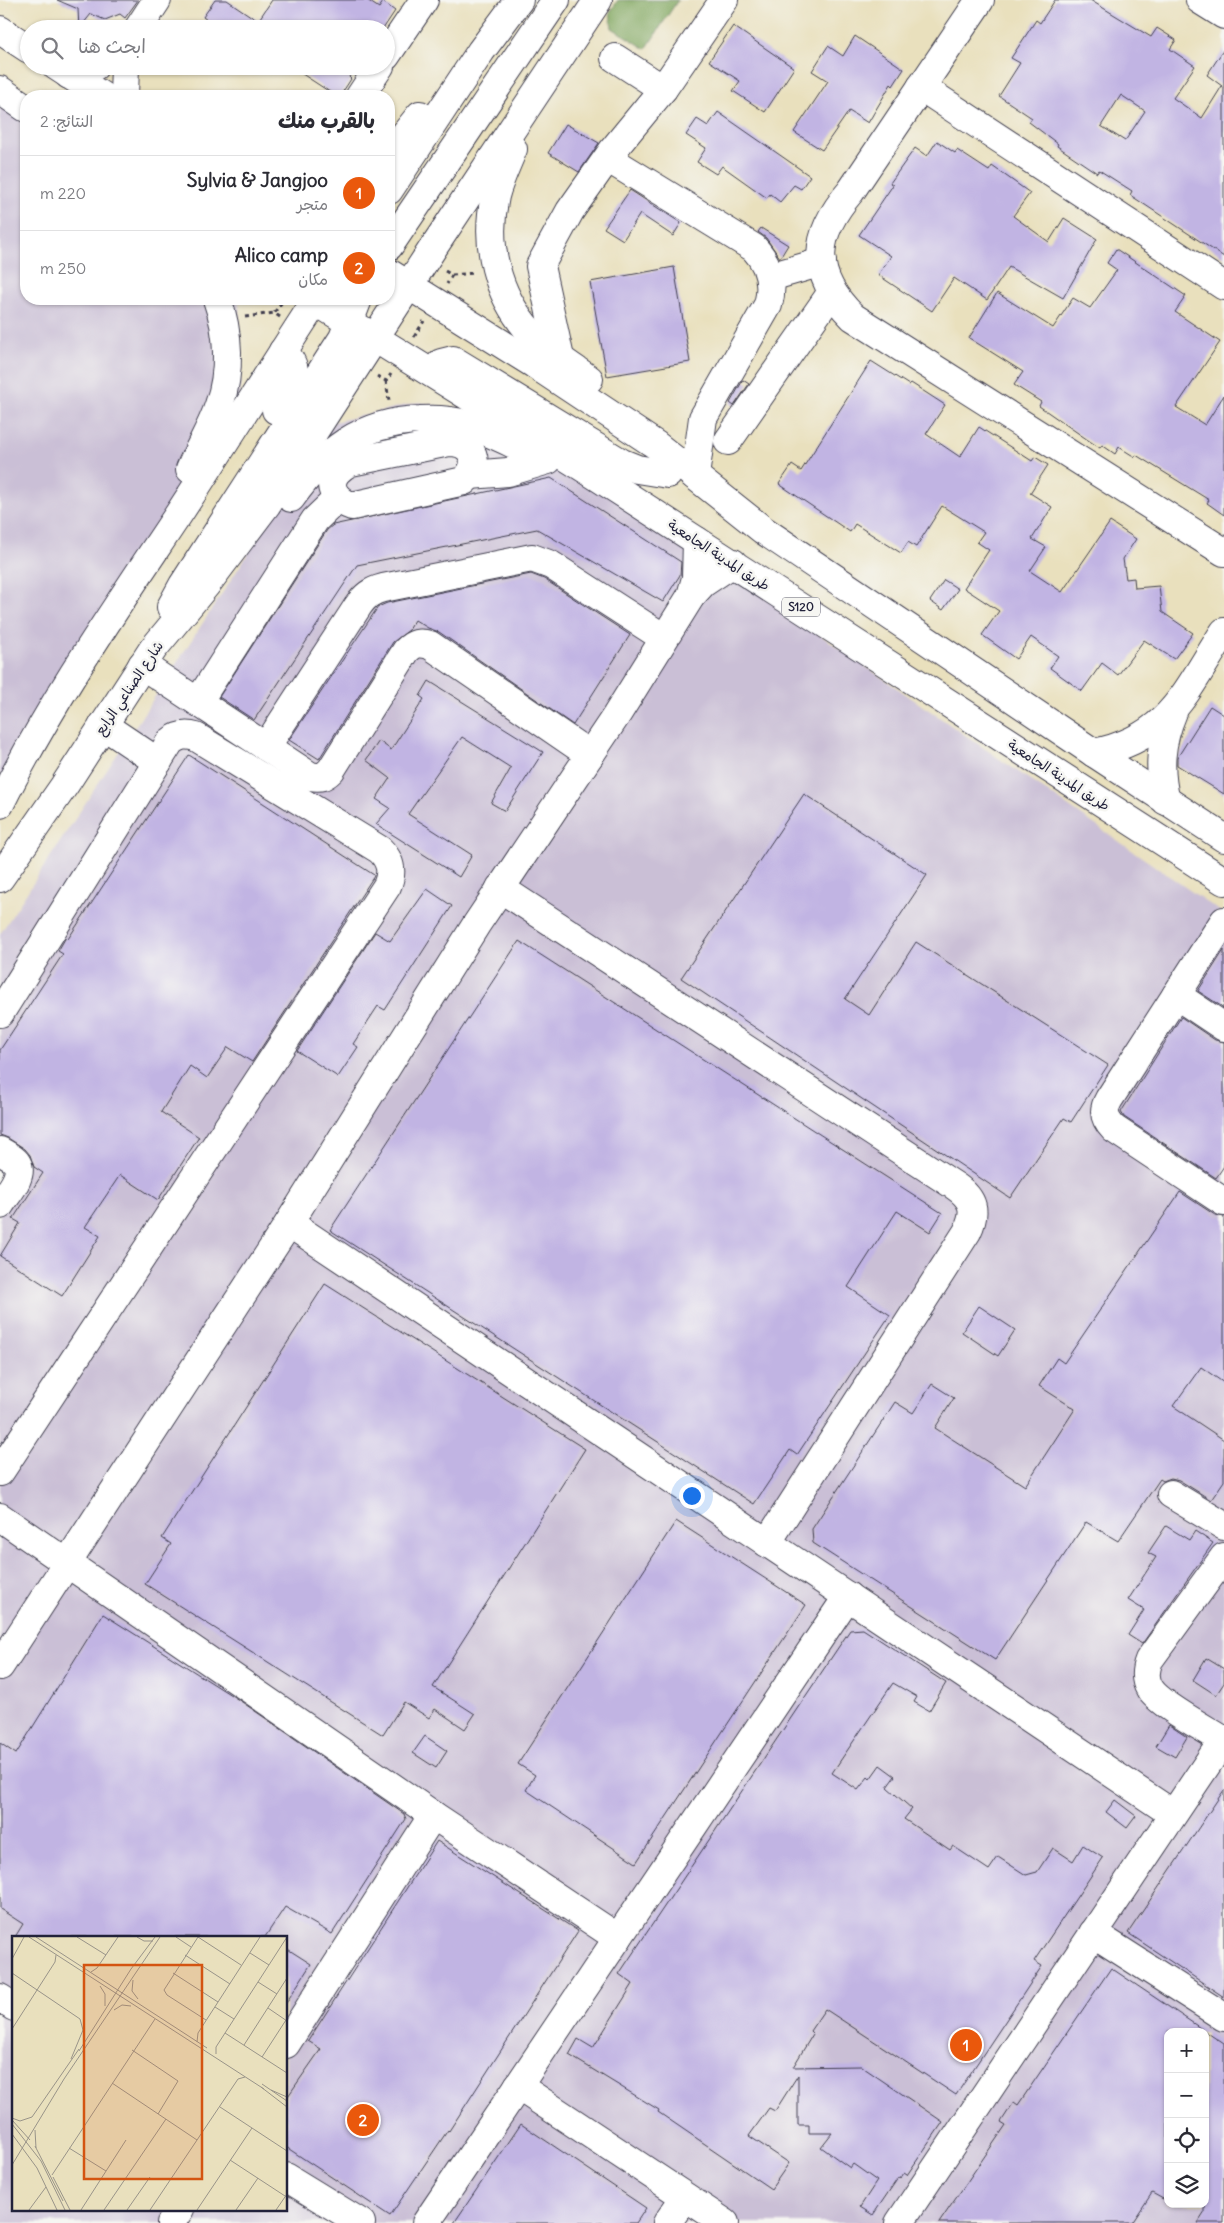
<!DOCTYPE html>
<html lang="ar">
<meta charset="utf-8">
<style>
body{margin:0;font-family:Delius,"Playpen Sans Arabic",sans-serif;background:#f7f7f7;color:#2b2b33;direction:rtl}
.controls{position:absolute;right:15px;bottom:15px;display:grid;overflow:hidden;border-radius:10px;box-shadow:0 1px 4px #0004}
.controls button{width:45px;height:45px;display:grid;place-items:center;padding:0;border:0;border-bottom:1px solid #e1e1e2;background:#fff;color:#2b2b33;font:25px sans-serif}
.you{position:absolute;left:691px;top:1495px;width:18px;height:18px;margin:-12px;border:4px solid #fff;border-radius:50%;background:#1a73e8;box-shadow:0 0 0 8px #1a73e833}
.badge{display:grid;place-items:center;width:32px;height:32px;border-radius:50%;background:#ea580c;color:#fff;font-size:16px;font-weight:700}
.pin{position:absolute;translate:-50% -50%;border:2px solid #fff;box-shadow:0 1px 5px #0006}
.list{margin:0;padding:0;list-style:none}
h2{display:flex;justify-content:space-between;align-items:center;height:65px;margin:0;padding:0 20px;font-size:21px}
h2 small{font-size:16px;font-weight:400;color:#7c7c81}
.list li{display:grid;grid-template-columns:32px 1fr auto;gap:15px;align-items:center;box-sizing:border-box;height:75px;padding:0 20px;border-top:1px solid #e1e1e2}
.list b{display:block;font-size:19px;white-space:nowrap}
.list p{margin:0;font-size:16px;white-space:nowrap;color:#7c7c81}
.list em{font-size:16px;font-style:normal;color:#7c7c81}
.icon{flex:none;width:28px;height:28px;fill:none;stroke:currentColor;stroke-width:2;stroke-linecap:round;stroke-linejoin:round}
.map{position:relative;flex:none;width:1224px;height:2223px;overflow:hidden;direction:ltr}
.search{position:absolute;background:#fff;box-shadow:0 1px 4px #0004;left:20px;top:20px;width:375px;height:55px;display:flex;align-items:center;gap:12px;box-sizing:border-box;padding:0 18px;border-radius:28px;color:#7c7c81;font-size:19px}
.panel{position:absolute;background:#fff;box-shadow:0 1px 4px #0004;left:20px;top:90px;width:375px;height:215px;border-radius:20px;direction:rtl}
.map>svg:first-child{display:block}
.industrial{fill:#cabfd6;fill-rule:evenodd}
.forest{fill:#80a65d;stroke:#51644c}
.building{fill:#c1b4e3;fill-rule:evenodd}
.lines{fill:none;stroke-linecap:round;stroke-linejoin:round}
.minor-casing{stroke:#403e4e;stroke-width:30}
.major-casing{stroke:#403e4e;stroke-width:30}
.path{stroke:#403e4e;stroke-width:3;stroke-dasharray:4 4;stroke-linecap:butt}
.minor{stroke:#fff;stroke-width:28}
.major{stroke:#fff;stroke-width:28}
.labels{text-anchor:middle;stroke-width:5;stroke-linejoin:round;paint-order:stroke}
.shield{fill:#f6f6f2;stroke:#626272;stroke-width:1}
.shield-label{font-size:12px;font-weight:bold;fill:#22223b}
.street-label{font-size:14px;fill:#22223b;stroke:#f6f6f2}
.inset-road{fill:none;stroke:#999489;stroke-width:1}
.view{fill:#d45411;fill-opacity:0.15;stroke:#d45411;stroke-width:2.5}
.inset-edge{fill:none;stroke:#22223b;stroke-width:2.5}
</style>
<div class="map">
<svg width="1224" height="2223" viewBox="0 0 1224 2223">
<rect width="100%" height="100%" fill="#f6f6f2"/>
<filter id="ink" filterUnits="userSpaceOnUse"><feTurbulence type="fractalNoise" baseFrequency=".02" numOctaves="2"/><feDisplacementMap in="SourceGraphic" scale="10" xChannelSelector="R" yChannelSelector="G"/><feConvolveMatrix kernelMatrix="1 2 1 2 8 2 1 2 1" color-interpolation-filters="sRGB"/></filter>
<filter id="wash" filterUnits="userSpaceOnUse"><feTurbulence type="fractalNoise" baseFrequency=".0096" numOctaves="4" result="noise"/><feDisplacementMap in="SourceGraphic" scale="20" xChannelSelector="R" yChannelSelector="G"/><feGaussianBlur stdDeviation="1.12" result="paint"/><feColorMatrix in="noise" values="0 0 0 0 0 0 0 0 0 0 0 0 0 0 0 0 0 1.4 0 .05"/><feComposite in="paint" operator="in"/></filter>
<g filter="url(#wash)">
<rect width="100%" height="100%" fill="#e9e0bd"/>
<!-- industrial -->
<g class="industrial">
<polygon points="0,93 26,110 26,299 239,299 241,430 0,779"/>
<path d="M419,402L509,420L1224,914V2223H0V934L334,422ZM14,1937H286V2209H14ZM1168,2032H1205V2204H1168Z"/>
</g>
<!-- forest -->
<polygon class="forest" points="618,0 678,0 646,49 612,28 610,12"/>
<g id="blocks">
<!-- building -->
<g class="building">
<polygon points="57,0 138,0 125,18 120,14 105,20 91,14 79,29 78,9"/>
<polygon points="215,0 227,0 258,21 272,0 367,0 379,8 383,2 395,11 383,29 234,29 225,23 219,29 203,17"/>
<path d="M1055,0H1090L1151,37L1157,28L1176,40L1170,49L1195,66L1173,98L1202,118L1222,86L1207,75L1224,49V257L1130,195L1132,191L1099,170L1097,173L1057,146L1058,144L1029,122L1032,118L999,96L1020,63L1011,58L1036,20L1040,23ZM1121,95L1145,111L1125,141L1101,126Z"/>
<polygon points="733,26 794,68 765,112 733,91 740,81 709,61"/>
<polygon points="855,36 904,69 893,86 891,84 868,123 849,111 822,150 794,132 828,81 812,71 828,46 843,56"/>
<polygon points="290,66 356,66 349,77 351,79 340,96 336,96"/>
<polygon points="718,112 810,176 801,189 794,185 780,202 770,194 767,198 722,166 716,174 697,162 706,148 686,135 697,119 708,126"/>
<polygon points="566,124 599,143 579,172 548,153"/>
<polygon points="937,141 955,153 957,150 989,171 992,166 1030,193 1013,216 1049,242 1064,218 1097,239 1063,298 1009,267 987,300 954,278 932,311 878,275 891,256 859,235 893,185 890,183 915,148 927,156"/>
<polygon points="630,190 681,223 673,236 640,214 623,240 604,228"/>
<polygon points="761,228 788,245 780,258 766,238 758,232"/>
<polygon points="1116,249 1186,296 1175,312 1220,342 1176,407 1205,425 1224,395 1224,515 1207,503 1209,500 1136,455 1135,457 1119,447 1115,454 1102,445 1100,448 1088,440 1039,406 1041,402 1014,385 1023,372 969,338 997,293 1053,328 1073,298 1090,308 1117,270 1107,263"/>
<polygon points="674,267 690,362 607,376 590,282"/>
<polygon points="871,361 909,385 911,383 945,405 926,434 960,457 979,427 1032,461 1035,457 1048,465 1030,493 1052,507 1032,539 1046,547 1030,571 1062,592 1110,522 1136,539 1123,559 1126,579 1134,578 1135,588 1159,586 1162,612 1193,633 1174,659 1144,640 1118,675 1102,663 1082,691 1050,668 1058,656 1031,637 1016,659 982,635 999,611 964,588 989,550 977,542 984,532 942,506 916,547 908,542 901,553 855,524 850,532 779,484 792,465 801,471"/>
<polygon points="743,380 749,384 734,406 730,403"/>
<polygon points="551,478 681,562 680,575 663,602 537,529 357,565 254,720 219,697 327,530 333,525"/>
<polygon points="531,574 544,579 630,635 573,725 439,632 428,628 415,620 409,630 393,642 319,759 289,740 378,607 387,603"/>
<polygon points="944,580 958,589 943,610 930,601"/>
<polygon points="429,681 543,752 505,811 491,803 511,768 462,737 408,814 472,855 459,877 376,824 390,808 376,799 390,778 366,760 379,741 391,750 424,699 420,696"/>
<polygon points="1210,706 1224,715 1224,794 1177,765 1177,758"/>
<polygon points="189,755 374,875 374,876 252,1062 228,1047 207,1078 190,1066 161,1112 199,1137 158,1200 120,1175 85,1227 100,1236 62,1296 0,1256 20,1223 13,1219 43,1173 34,1167 30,1155 25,1149 8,1138 0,1135 0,1050 63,954 58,951 66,937 68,939"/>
<polygon points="804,794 927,875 845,999 869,1015 916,942 1108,1065 1071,1122 1064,1118 1010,1198 681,978"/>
<polygon points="427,889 452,906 385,1010 378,1006 353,1044 358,1047 338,1077 297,1051 375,932 390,941"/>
<polygon points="519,941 942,1213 930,1232 897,1211 848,1287 890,1315 797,1455 790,1450 754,1504 330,1230"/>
<polygon points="1224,950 1224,1008 1198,991"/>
<polygon points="1181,1017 1215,1040 1224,1042 1224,1166 1216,1178 1124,1117 1121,1112"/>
<polygon points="1180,1192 1215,1215 1224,1217 1224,1383 1201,1367 1173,1406 1224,1440 1224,1481 1211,1500 1179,1480 1171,1478 1163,1481 1160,1479 1118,1541 1086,1522 995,1660 813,1543 812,1529 895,1402 913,1413 932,1384 954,1398 935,1428 1025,1486 1075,1409 1039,1386 1057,1358 1064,1363"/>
<polygon points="325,1284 585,1449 433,1687 475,1714 465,1729 435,1709 429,1718 404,1702 383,1735 145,1584 171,1544 162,1538"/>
<polygon points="979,1306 1015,1330 998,1356 962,1332"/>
<polygon points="676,1521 806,1605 636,1863 526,1790 535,1775 518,1764"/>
<polygon points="1166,1526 1189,1540 1195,1531 1213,1543 1142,1644 1128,1635 1144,1610 1128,1600 1156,1557 1148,1553"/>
<polygon points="103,1614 242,1702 404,1814 406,1819 332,1934 285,1907 265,1937 15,1937 23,1924 0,1909 0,1743 16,1754"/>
<polygon points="863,1629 946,1683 929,1711 914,1702 917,1697 893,1683 832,1773 858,1790 868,1777 870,1779 880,1765 895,1776 887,1787 912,1809 904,1819 950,1850 953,1846 989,1870 998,1857 1026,1875 1037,1872 1053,1848 1073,1861 1083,1845 1103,1858 1034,1961 1042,1966 956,2095 825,2009 810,2031 813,2034 793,2067 861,2066 943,2122 907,2175 904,2173 900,2179 898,2178 873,2215 860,2207 877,2181 853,2164 850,2168 821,2147 832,2133 809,2133 809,2125 798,2125 798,2075 775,2111 769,2108 749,2136 789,2163 771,2189 658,2112 659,2110 569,2055 578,2039 593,2048 633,1984 619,1974 850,1630"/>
<polygon points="1206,1658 1224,1669 1224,1683 1216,1695 1193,1680"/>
<polygon points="1169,1725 1187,1737 1175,1757 1156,1746"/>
<polygon points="425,1736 447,1751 436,1768 413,1753"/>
<polygon points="1224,1790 1224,1997 1128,1933"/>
<polygon points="1115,1800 1136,1816 1127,1828 1106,1812"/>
<polygon points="437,1841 578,1931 449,2131 448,2130 390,2216 286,2147 286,2099 321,2049 308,2041"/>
<polygon points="286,1948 311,1964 286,2003"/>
<polygon points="1111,1968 1224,2044 1224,2223 1198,2223 1205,2212 1205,2032 1168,2032 1168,2192 1163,2199 1152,2193 1132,2223 939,2223 1006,2125 1001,2122 1014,2102 1018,2105"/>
<polygon points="521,2124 646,2208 636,2223 454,2223"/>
</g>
</g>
</g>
<g filter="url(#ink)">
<use href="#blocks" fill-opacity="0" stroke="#403e4e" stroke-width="1"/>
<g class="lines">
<!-- minor casing -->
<g class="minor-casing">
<g id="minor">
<path d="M980,0L851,191C813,235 809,274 853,317L1224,552"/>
<polyline points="1200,0 1224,15"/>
<polyline points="138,29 157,0"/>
<polyline points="386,56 424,0"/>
<polyline points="615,58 663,89"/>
<polyline points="69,75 95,66"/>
<polyline points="921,87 1224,286"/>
<polyline points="124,96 125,66"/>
<polyline points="360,96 380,66"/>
<path d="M609,159L754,248C769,264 774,283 768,305L703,418L695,476"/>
<polyline points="770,277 822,262"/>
<polyline points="560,358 540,266 570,211 613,150 663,89 724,0"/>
<polyline points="728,441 832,292"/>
<path d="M449,442C474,442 482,464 464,481L352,506C326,497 325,473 351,462Z"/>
<polyline points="470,475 508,472 548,460"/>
<polyline points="691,596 696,578 697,541"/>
<path d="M142,665L310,776C320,778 324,777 331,770L406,651C414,643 419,642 430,645L590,755"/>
<polyline points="198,702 315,520 338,498"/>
<polyline points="103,725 158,762"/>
<path d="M266,747L358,606C365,596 371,591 383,588L532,558L551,565L664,638"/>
<path d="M1094,753C1170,738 1185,692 1224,632"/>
<path d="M1166,801C1158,769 1160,743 1173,712"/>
<path d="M500,888L955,1186C974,1199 977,1211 967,1232L767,1543"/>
<path d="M1224,921L1109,1099C1102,1111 1104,1119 1114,1129L1224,1202"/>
<polyline points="1176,995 1224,1027"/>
<path d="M0,1013L170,742C178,735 186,734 196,737L380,850C391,861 393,872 387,886L0,1472"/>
<path d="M0,1151C5,1154 13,1158 16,1162C26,1175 6,1195 0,1205"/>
<polyline points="289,1223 1173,1814"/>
<polyline points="1171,1494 1224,1526"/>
<polyline points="0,1517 433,1815 618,1938"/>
<polyline points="0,1666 289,1223 476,925 616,716 691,596 703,583 733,563"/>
<path d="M1223,1740C1206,1729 1159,1704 1150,1689C1144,1679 1145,1670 1149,1660L1224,1557"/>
<polyline points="1093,1933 1224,2017"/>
<polyline points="0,1998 14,2007"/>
<polyline points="286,2044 433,1815"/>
<polyline points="518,2086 725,2223"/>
<polyline points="286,2177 361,2223"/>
<polyline points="171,2223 180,2209"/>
<polyline points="426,2223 848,1596"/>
<polyline points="667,2223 685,2197"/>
<polyline points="899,2223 1224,1739"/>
</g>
</g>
<!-- major casing -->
<g class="major-casing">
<g id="major">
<polyline points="0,30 29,49"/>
<polyline points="56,66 102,96"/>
<polyline points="0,90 26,108"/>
<path d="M513,149C507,164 499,180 495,196C484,245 497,294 529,331C546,351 569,365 589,379"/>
<polyline points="389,150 401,139 420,115"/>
<polyline points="389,190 481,51 519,0"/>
<polyline points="389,246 556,0"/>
<polyline points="389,273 534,364 656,445 763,530 1094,753 1224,838"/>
<polyline points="312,299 584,468 1224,881"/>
<polyline points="436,375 441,363 453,360 622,463 637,469 668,474"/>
<path d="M276,410C290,388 305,374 283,351"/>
<path d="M190,469C199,447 212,427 219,405C231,372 229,332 217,299"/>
<path d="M291,498C325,451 360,422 420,420C435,419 451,420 466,424C491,432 516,446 540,456"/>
<polyline points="171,607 183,585 343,338 358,299"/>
<path d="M0,804C50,703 114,611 176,518C224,445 270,371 317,299"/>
<polyline points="0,878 64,786 153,649 206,585 267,504 433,248 598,0"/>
</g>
</g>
<!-- path -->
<g class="path">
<polyline points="445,271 452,275 447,284"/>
<polyline points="452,275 474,273"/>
<polyline points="245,317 274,313"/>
<polyline points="280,317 274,313 284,299"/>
<polyline points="414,337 424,321"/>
<polyline points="377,376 386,381 391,374"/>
<polyline points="386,381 389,401"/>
</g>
<!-- minor -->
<use href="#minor" class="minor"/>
<!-- major -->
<use href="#major" class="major"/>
</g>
</g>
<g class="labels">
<!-- shield labels -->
<rect class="shield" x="782" y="597.5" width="38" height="19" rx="4"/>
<g class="shield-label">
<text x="801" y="611">S120</text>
</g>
<!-- street labels -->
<g class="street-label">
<text transform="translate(719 555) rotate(33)" y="5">طريق المدينة الجامعية</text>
<text transform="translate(129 688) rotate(-56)" y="5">شارع الصناعي الرابع</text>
<text transform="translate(1059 775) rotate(33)" y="5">طريق المدينة الجامعية</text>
</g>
</g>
<!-- overview -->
<g transform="translate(12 1936)">
<rect width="275" height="275" fill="#e9e0bd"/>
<path class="inset-road" d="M17,1L252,153M24,1L195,112M65,1L94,19M125,1L132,5H141M164,1L179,11M186,1L152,54L155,59L194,84M186,1L229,29M238,17L257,29M173,19L218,48M0,23L12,1M79,36L85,32L106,1M0,37L68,83L71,94L59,123M161,37L206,66M121,44L120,55L126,63M246,46L265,58M88,50L93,58V70M203,71L222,83M256,72L275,85M102,74L110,69L119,70M0,93L43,26L44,19M213,97L275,137M185,106L186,97L248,1M232,109L275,42M120,114L166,145L146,178M67,115L119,33L143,1M204,118V111L275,1M250,121L274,84M100,147L185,204M250,148L275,165M249,151L275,171M259,154L275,161M208,171L275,215M0,182L8,185L20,181L67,113M0,184L18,204M0,188L29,225L53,274M23,194L24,212M0,198L25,232L45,274M23,210L51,265M57,212L94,235M218,224L273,260M0,229L52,143L148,1M40,239L143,83M41,241L58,274M17,274L34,251M69,274L114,204M92,274L154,183M115,274L138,241M138,274L226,143L233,141M185,274L240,192M224,274L246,242M264,274L275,258"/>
<path class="view" d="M72,29H190V243H72Z"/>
<rect width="275" height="275" class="inset-edge"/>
</g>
</svg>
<div class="controls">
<button>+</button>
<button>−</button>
<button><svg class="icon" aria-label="locate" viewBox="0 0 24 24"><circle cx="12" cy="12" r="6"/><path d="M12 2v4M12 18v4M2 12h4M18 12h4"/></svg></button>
<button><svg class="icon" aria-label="layers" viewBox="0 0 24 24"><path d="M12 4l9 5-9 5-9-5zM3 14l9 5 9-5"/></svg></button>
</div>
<div class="you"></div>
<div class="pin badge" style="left:966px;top:2045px">1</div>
<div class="pin badge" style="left:363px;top:2120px">2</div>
<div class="search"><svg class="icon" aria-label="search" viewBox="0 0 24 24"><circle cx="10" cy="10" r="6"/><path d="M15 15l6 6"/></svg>ابحث هنا</div>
<section class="panel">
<h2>بالقرب منك<small>النتائج: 2</small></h2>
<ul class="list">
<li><span class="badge">1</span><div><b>Sylvia &amp; Jangjoo</b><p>متجر</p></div><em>220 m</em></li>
<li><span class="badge">2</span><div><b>Alico camp</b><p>مكان</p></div><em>250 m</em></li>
</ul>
</section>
</div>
